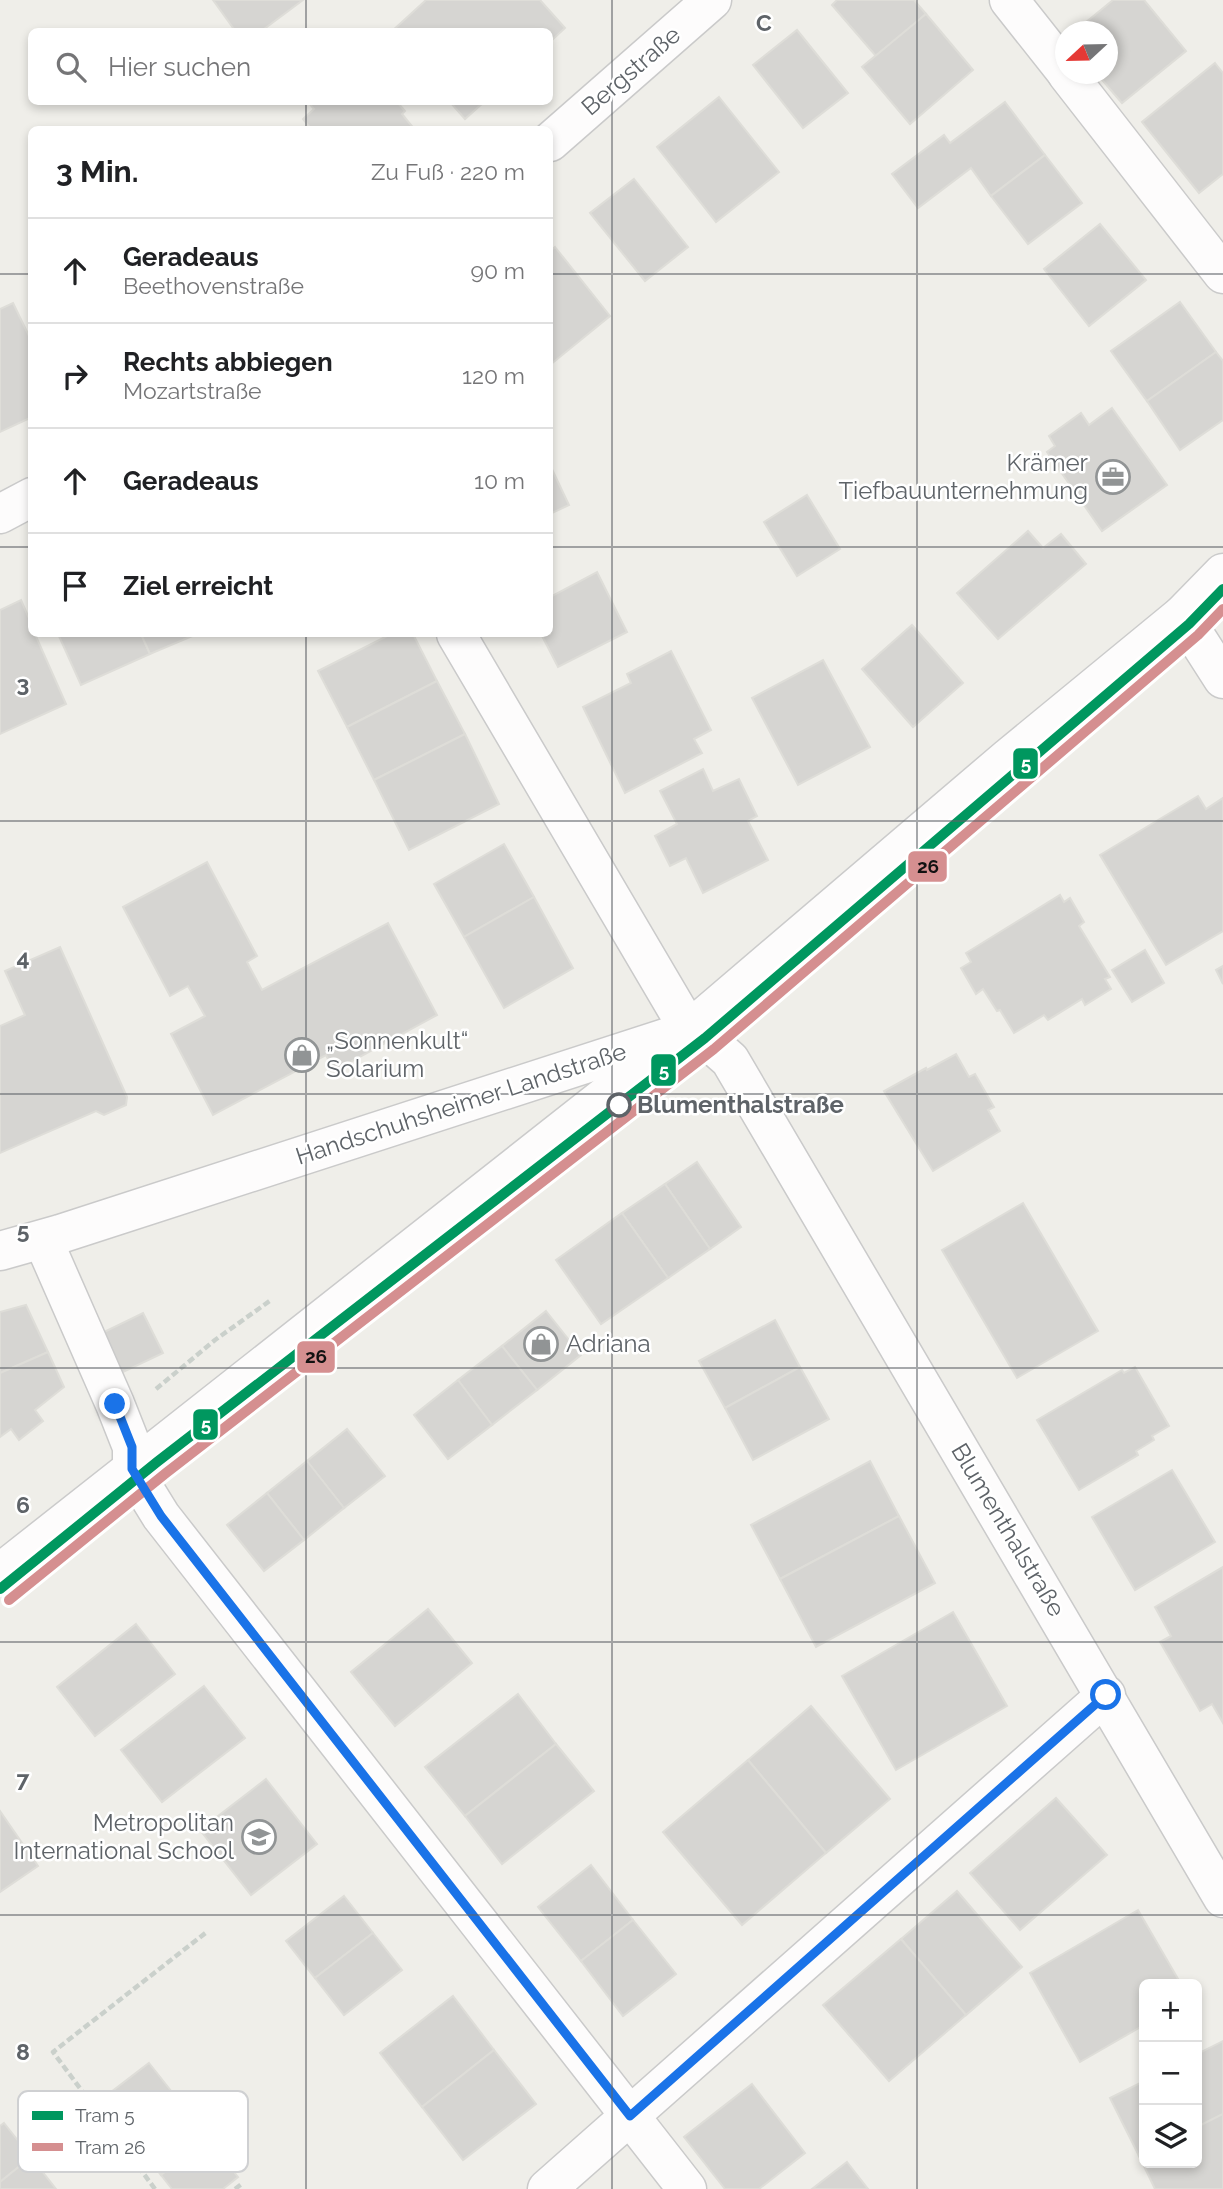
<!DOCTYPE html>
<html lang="de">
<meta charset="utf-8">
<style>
body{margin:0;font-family:Raleway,sans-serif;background:#f6f6f6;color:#202124}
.controls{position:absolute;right:21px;bottom:21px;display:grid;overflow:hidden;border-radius:10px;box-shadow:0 4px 10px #0003}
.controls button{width:63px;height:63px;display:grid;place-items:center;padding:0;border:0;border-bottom:2px solid #e0e0e0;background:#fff;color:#202124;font:35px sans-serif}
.compass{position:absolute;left:1055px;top:21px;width:63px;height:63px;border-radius:50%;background:#fff;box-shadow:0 4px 10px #0003;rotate:248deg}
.stop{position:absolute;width:21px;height:21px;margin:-16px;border:5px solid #1a73e8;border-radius:50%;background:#fff}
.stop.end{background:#1a73e8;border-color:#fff;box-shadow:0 2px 7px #0008}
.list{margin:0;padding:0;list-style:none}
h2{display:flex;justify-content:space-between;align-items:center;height:91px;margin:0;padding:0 28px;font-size:30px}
h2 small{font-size:23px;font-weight:400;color:#757577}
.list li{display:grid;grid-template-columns:46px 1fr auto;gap:21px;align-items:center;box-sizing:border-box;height:105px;padding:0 28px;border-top:2px solid #e0e0e0}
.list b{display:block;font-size:26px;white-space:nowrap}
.list p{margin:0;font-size:23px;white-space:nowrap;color:#757577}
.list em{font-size:23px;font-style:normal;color:#757577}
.icon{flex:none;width:38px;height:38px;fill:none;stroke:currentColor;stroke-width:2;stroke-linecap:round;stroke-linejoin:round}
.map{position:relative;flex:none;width:1223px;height:2189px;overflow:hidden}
.search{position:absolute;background:#fff;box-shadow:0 4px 10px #0003;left:28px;top:28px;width:525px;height:77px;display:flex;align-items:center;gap:18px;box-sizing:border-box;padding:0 24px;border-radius:10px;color:#757577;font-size:26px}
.panel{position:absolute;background:#fff;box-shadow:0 4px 10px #0003;left:28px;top:126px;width:525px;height:511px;border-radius:10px}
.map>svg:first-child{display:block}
.building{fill:#d6d5d2;stroke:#deddd8;stroke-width:2}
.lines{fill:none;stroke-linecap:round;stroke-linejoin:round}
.minor-casing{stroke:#cacaca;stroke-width:41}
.secondary-casing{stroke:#cbcbcb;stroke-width:41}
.path{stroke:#cad0cb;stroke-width:4.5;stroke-dasharray:7 3.5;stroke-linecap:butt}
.minor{stroke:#fdfcfc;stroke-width:38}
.secondary{stroke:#fdfcfc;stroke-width:38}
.tram-1-casing{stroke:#fff;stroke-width:16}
.tram-2-casing{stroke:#fff;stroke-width:16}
.tram-1{stroke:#00975f;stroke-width:10}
.tram-2{stroke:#d58f90;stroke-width:10}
.route{stroke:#1a73e8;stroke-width:9}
.grid{fill:none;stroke:#5e6368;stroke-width:2;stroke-opacity:0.55}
.stop-dot{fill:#fff;stroke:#5e6368;stroke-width:3.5}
.labels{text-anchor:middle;stroke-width:5;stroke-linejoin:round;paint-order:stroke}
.street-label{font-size:24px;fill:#5e6368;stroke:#fff}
.poi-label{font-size:24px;fill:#5e6368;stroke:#fff;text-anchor:end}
.stop-label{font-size:24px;font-weight:bold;fill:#5e6368;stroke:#fff;text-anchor:start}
.key{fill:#fff;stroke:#cfd0d2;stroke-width:2}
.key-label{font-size:19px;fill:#5e6368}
.grid-label{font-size:23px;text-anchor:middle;font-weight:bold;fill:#5e6368;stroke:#fff;stroke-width:5;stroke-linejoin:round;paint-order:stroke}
.line-badge{stroke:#fff;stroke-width:2.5}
.badge-label{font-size:19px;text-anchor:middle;font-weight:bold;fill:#fff}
.pale-badge-label{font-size:19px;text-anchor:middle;font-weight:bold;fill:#111}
</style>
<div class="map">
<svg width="1223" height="2189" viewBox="0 0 1223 2189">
<rect width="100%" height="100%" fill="#efeee9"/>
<!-- building -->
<g class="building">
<polygon points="213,0 303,0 260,32 236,32"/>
<polygon points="426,0 540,0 565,28 550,42 550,32 391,32"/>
<polygon points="837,0 914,0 926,14 876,56 832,5"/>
<polygon points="1113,0 1144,0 1186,51 1122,103 1097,74 1108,74 1108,32 1074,32"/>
<polygon points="926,14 973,70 910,124 862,67"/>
<polygon points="797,30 848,93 803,128 753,65"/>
<polygon points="1215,63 1223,73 1223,174 1199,193 1142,122"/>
<polygon points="719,97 779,172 716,222 657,147"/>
<polygon points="308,102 397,102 405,111 402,114 415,130 312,130 303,119 314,109"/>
<polygon points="450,102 484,102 465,119"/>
<polygon points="1005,102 1045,155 991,196 971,168 918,208 892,174 944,135 950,143"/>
<polygon points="1045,155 1082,203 1028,244 991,196"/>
<polygon points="634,179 688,247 645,281 590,213"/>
<polygon points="1100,224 1146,280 1089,326 1044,269"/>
<polygon points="555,247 610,316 550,365 550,251"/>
<polygon points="1180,302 1216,352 1147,401 1111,351"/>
<polygon points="13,303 32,342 32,417 0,432 0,309"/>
<polygon points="1216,352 1223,361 1223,420 1180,450 1147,401"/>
<polygon points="1112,408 1167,485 1102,531 1047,452 1055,446 1049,436 1081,413 1089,425"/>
<polygon points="550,465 569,505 550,514"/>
<polygon points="807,495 840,549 797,576 764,522"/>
<polygon points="1028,531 1043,548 1061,534 1086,564 998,639 957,593"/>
<polygon points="597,572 627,632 558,667 541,634 550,634 550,597"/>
<polygon points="21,600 32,625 32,634 35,634 66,704 0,734 0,610"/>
<polygon points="912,625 963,683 913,727 862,669"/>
<polygon points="58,634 141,634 150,654 81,685"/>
<polygon points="141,634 197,634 150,654"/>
<polygon points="391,634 413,634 437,681 347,727 318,671"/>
<polygon points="671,651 711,730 694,739 702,753 625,793 583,707 631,683 627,674"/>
<polygon points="823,660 870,747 798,785 752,698"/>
<polygon points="437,681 465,734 374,780 347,727"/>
<polygon points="465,734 499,804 409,850 374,780"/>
<polygon points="703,769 713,791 739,779 757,816 748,821 768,860 703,893 686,858 670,866 655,836 677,824 660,791"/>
<polygon points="1198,796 1206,809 1223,798 1223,931 1166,965 1100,855"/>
<polygon points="504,844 534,897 464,937 434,884"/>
<polygon points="207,862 257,956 247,962 262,990 388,923 437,1015 334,1071 326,1055 213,1115 171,1034 205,1016 188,986 170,996 123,907"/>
<polygon points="1060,895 1064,902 1070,898 1084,922 1079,926 1110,977 1105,979 1111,989 1085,1005 1082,999 1048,1020 1044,1015 1014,1033 1000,1010 997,1011 983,989 976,994 961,968 971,962 966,953"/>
<polygon points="534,897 573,968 504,1008 464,937"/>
<polygon points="60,947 127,1097 126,1105 104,1115 96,1111 0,1153 0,1026 25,1015 5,971"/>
<polygon points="1145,950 1164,983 1132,1002 1112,970"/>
<polygon points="1223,966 1223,984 1216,970"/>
<polygon points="956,1054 969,1077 975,1074 994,1107 988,1110 1000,1131 933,1171 884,1091 926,1068 927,1070"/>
<polygon points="697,1162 741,1227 710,1249 665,1184"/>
<polygon points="665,1184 710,1249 668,1278 622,1213"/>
<polygon points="1023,1203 1098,1331 1017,1378 942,1250"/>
<polygon points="622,1213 668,1278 601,1324 556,1260"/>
<polygon points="26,1305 48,1352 0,1373 0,1312"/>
<polygon points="546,1311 581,1355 537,1390 502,1346"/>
<polygon points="143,1313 163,1353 121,1373 102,1333"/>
<polygon points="775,1320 800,1367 725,1408 699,1361"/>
<polygon points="502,1346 537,1390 492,1425 458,1380"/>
<polygon points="48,1352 64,1387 35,1410 43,1421 19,1440 11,1429 0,1437 0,1373"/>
<polygon points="800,1367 829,1419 753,1460 725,1408"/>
<polygon points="1135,1367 1169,1426 1152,1436 1154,1440 1136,1451 1138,1455 1079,1490 1037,1420 1122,1370 1124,1373"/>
<polygon points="458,1380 492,1425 448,1459 414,1415"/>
<polygon points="347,1429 385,1476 344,1508 307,1461"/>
<polygon points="307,1461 344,1508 304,1540 267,1493"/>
<polygon points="870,1461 899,1516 780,1579 751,1525"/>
<polygon points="1172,1470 1215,1542 1135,1590 1092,1517"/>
<polygon points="267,1493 304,1540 264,1571 227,1525"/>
<polygon points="899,1516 935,1583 816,1647 780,1579"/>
<polygon points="1223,1567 1223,1723 1212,1704 1200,1711 1160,1642 1171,1636 1155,1607"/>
<polygon points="428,1609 472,1663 395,1726 351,1672"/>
<polygon points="953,1612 1007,1706 896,1770 842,1676"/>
<polygon points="136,1624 175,1674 95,1736 57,1687"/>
<polygon points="204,1686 245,1738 162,1802 121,1750"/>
<polygon points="518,1694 556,1744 465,1816 425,1767"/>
<polygon points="811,1706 890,1799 826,1853 748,1760"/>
<polygon points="556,1744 594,1791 502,1864 465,1816"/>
<polygon points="748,1760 826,1853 742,1925 663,1832"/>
<polygon points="266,1779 317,1844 251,1895 200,1830"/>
<polygon points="1056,1798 1107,1855 1020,1930 970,1873"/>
<polygon points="0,1811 38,1866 0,1892"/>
<polygon points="591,1865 633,1920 581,1961 538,1907"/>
<polygon points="957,1891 1022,1967 966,2015 901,1939"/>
<polygon points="344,1896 373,1933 315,1978 286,1941"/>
<polygon points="1138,1910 1181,1984 1144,1984 1144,2025 1080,2062 1030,1973"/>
<polygon points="633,1920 676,1974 623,2016 581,1961"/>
<polygon points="373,1933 402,1970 344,2015 315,1978"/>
<polygon points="901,1939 966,2015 889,2081 823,2005"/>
<polygon points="453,1996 494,2050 422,2107 380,2053"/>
<polygon points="1223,2041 1223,2114 1197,2127 1197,2054"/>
<polygon points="494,2050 536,2104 463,2160 422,2107"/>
<polygon points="149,2063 179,2101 132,2137 102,2099"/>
<polygon points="1144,2081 1144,2154 1139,2156 1110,2098"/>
<polygon points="752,2084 805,2153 759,2189 725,2189 684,2137"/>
<polygon points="179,2101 208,2139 161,2175 132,2137"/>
<polygon points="1223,2114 1223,2189 1155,2189 1139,2156 1144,2154 1144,2163 1197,2163 1197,2127"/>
<polygon points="4,2123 31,2157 0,2182 0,2126"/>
<polygon points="208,2139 238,2177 223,2189 172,2189 161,2175"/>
<polygon points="31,2157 56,2189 0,2189 0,2182"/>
<polygon points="847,2162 868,2189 812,2189"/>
</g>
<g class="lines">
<!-- minor casing -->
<g class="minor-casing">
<g id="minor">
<polyline points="1009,0 1066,72"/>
<polyline points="1067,74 1223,274"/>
<polyline points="550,142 712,0"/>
<polyline points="0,514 32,497"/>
<polyline points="1182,615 1223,679"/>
<polyline points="456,634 689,1030 705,1038 730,1060 1223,1898"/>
<polyline points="43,1240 115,1404 132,1447 132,1469 161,1516 687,2189"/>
<polyline points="0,1251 60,1234 684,1032"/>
<polyline points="547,2189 1106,1695"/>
</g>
</g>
<!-- secondary casing -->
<g class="secondary-casing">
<polyline id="secondary" points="0,1573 689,1030 1008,758 1182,615 1223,573"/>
</g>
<!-- path -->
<g class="path">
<polyline points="156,1389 215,1340 271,1300"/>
<polyline points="155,2189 53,2052 208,1931"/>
<polyline points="235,2189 243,2183"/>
</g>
<!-- minor -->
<use href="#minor" class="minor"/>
<!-- secondary -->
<use href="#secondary" class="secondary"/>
<!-- tram-1 casing -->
<g class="tram-1-casing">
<polyline id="tram-1" points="0,1589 157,1462 705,1038 1189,624 1223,589"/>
</g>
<!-- tram-2 casing -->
<g class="tram-2-casing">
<polyline id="tram-2" points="9,1600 166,1473 714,1049 1198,635 1223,609"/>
</g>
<!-- tram-1 -->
<use href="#tram-1" class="tram-1"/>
<!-- tram-2 -->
<use href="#tram-2" class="tram-2"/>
</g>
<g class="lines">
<!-- route -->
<polyline class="route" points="115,1404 132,1447 132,1469 161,1516 630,2116 1106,1695"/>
</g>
<!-- grid -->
<path class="grid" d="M306,0V32M612,0V2189M917,0V2189M306,102V130M0,274H32M550,274H1223M0,547H32M550,547H1223M306,634V2189M0,821H1223M0,1094H1223M0,1368H1223M0,1642H1223M0,1915H1223"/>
<!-- icons -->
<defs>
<g id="office-ring" transform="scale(1.75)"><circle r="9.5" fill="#fff" stroke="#919495" stroke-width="1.5"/><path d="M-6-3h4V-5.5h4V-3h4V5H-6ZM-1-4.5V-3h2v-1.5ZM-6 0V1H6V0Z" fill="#919495"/></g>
<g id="shop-ring" transform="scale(1.75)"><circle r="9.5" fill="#fff" stroke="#919495" stroke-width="1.5"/><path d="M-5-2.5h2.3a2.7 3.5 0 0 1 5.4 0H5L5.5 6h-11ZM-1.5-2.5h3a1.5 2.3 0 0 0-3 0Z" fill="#919495"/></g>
<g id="school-ring" transform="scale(1.75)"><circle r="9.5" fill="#fff" stroke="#919495" stroke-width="1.5"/><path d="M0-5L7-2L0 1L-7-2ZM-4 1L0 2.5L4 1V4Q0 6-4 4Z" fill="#919495"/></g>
</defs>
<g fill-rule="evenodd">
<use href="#office-ring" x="1113" y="477"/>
<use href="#shop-ring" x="302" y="1055"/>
<use href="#shop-ring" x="541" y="1344"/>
<use href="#school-ring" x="259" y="1837"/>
</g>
<!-- markers -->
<circle class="stop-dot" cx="619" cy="1105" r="11"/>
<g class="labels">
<!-- street labels -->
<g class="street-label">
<text transform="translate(631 71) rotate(-41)" y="8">Bergstraße</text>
<text transform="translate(461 1104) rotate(-18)" y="8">Handschuhsheimer Landstraße</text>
<text transform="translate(1008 1530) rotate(59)" y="8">Blumenthalstraße</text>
</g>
<!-- poi labels -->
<g class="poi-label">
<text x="1088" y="471">Krämer<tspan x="1088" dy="28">Tiefbauunternehmung</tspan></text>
<text x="326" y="1049" text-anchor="start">„Sonnenkult“<tspan x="326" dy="28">Solarium</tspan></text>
<text x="566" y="1352" text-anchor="start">Adriana</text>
<text x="234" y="1831">Metropolitan<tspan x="234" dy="28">International School</tspan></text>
</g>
<!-- stop labels -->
<g class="stop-label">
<text x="637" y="1113">Blumenthalstraße</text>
</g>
</g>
<!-- legend -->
<rect x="18" y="2091" width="230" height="81" rx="10" class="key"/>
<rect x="32" y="2111" width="31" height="9" fill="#00975f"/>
<rect x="32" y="2143" width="31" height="8" fill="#d58f90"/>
<g class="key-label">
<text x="75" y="2122">Tram 5</text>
<text x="75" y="2154">Tram 26</text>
</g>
<g class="grid-label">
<text x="764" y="31">C</text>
<text x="23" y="692">3</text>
<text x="23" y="966">4</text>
<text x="23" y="1239">5</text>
<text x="23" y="1513">6</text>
<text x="23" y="1787">7</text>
<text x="23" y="2060">8</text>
</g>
<g class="line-badge">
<rect x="1012" y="747" width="27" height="33" rx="7" fill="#00975f"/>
<rect x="907" y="850" width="41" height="33" rx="7" fill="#d58f90"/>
<rect x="650" y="1053" width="27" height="34" rx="7" fill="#00975f"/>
<rect x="296" y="1340" width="40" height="34" rx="7" fill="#d58f90"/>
<rect x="192" y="1408" width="27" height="33" rx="7" fill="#00975f"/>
</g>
<g class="badge-label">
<text x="1026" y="770">5</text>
<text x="664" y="1077">5</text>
<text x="206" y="1431">5</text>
</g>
<g class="pale-badge-label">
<text x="928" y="873">26</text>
<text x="316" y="1363">26</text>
</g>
</svg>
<div class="controls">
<button>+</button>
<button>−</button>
<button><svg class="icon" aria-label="layers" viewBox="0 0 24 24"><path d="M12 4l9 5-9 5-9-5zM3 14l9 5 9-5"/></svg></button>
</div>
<svg class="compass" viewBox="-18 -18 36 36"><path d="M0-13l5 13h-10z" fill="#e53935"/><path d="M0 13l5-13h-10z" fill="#757577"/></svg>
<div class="stop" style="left:1106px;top:1695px"></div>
<div class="stop end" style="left:115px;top:1404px"></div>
<div class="search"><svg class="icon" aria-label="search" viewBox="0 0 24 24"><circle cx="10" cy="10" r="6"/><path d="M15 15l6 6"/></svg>Hier suchen</div>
<section class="panel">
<h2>3 Min.<small>Zu Fuß · 220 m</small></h2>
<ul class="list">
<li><svg class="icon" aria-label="ahead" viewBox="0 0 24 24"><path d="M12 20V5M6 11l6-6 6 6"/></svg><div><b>Geradeaus</b><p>Beethovenstraße</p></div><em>90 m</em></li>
<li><svg class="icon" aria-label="right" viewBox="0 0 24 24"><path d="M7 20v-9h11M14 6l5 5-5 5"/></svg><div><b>Rechts abbiegen</b><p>Mozartstraße</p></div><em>120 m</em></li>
<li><svg class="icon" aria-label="ahead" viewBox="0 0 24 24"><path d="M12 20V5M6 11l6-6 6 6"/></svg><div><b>Geradeaus</b></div><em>10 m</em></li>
<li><svg class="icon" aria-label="arrive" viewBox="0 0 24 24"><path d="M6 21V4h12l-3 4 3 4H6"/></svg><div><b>Ziel erreicht</b></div></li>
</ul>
</section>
</div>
